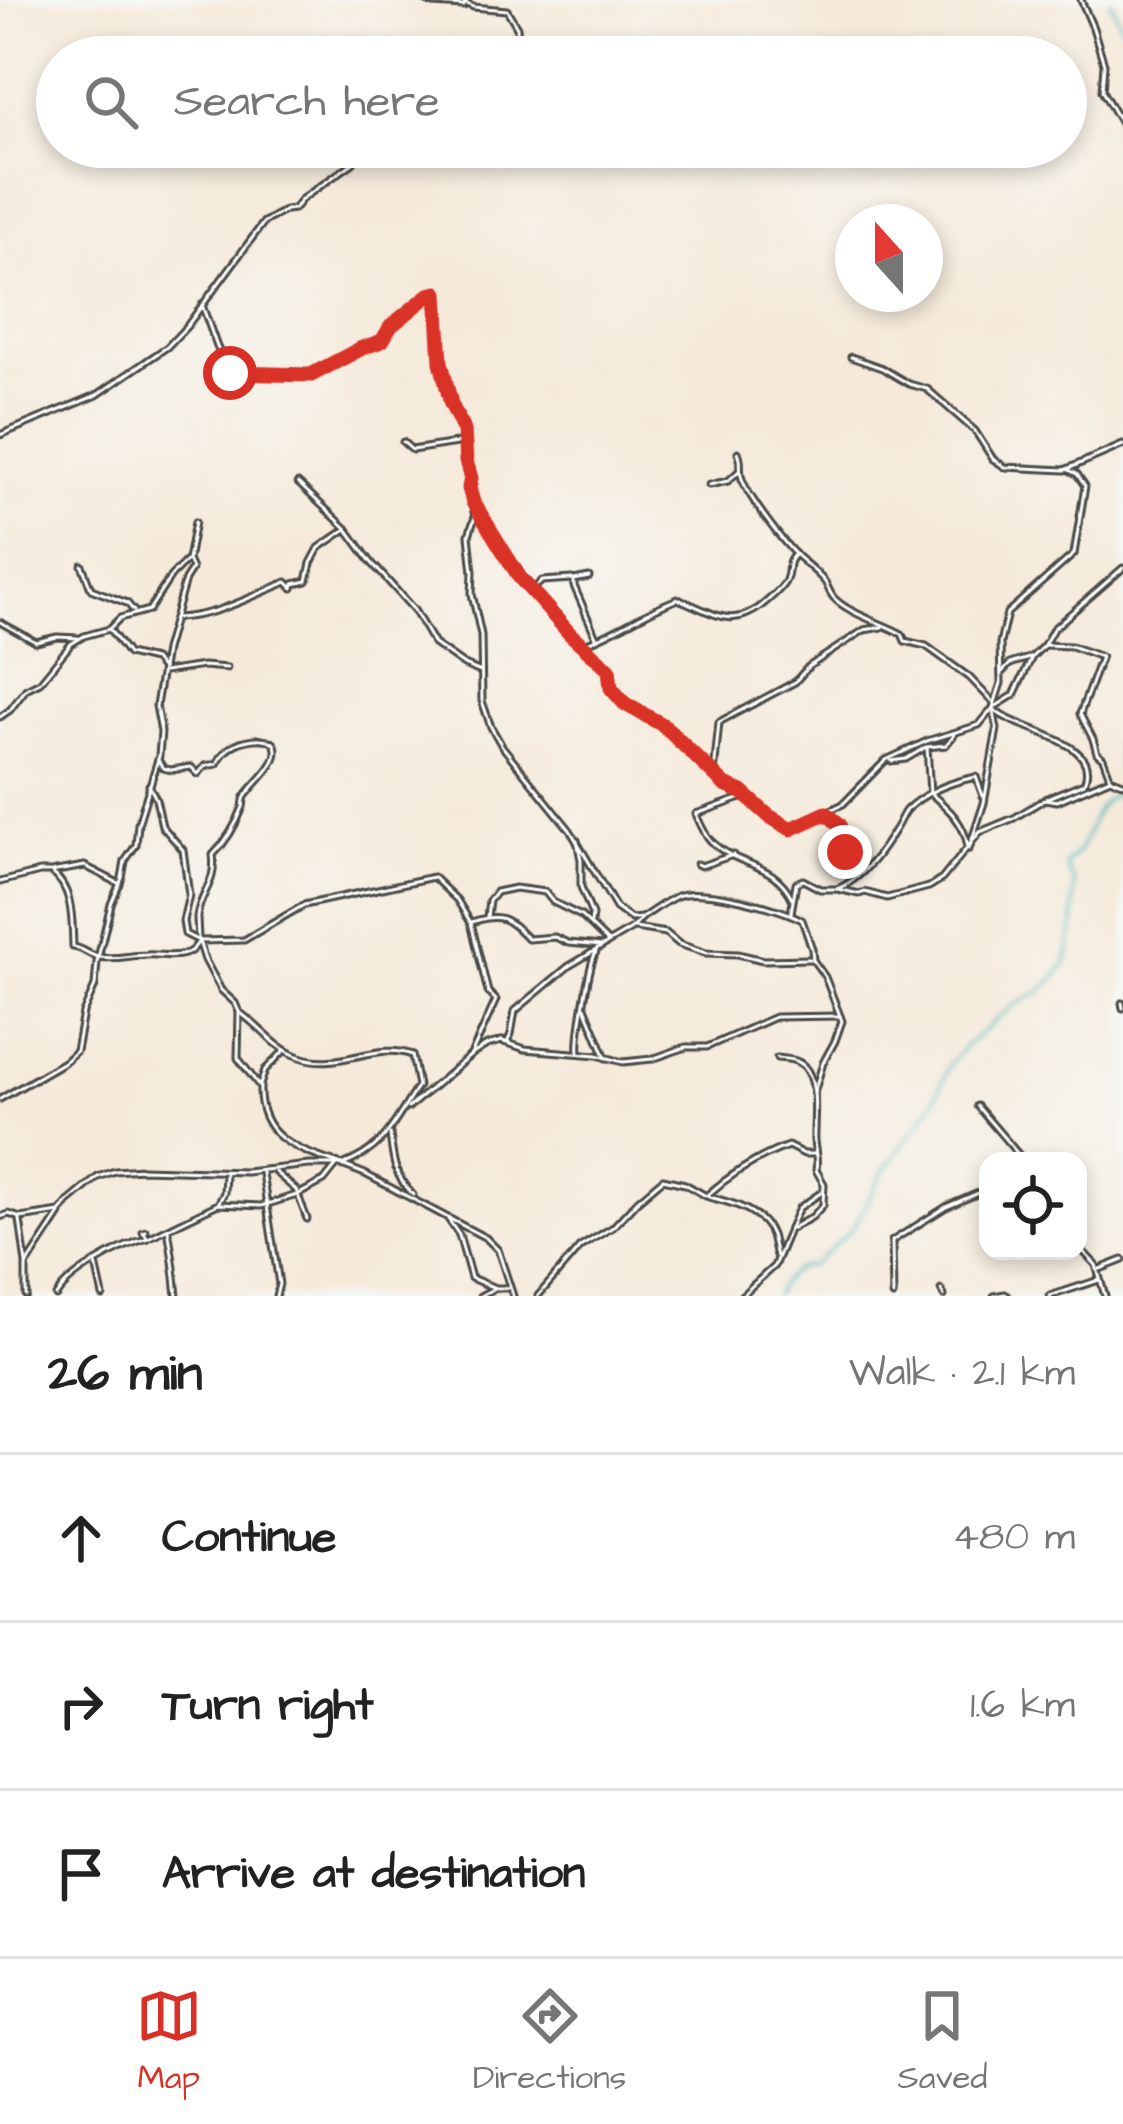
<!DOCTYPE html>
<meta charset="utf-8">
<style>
body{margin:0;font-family:"Architects Daughter",sans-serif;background:#f2f2f2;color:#222}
.controls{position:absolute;right:36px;bottom:36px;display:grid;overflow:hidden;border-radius:24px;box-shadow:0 6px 18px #0003}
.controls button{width:108px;height:108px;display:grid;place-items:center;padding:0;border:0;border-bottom:3px solid #e0e0e0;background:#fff;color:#222;font:60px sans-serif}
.compass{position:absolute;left:835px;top:204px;width:108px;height:108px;border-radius:50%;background:#fff;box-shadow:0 6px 18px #0003;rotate:339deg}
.stop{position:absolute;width:36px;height:36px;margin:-27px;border:9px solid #d93025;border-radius:50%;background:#fff}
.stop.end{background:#d93025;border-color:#fff;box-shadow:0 3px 12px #0008}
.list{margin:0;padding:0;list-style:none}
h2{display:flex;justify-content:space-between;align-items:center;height:156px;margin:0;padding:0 48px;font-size:51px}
h2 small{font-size:39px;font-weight:400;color:#767676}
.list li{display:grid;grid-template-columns:78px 1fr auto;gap:36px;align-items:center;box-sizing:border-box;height:168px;padding:0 48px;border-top:3px solid #e0e0e0}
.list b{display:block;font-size:45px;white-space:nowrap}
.list em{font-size:39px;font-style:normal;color:#767676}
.icon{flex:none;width:66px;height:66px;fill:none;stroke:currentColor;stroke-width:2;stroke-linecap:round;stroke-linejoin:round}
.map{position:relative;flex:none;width:1123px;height:1296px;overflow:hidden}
.search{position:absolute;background:#fff;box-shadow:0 6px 18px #0003;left:36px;right:36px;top:36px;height:132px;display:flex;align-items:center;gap:30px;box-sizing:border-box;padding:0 42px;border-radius:66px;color:#767676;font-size:45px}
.sheet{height:660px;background:#fff}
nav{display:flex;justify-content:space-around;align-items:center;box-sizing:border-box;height:168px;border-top:3px solid #e0e0e0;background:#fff;font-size:33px;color:#767676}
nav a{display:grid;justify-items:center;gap:6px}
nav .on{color:#d93025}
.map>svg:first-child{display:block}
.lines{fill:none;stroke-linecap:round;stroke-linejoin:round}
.stream{stroke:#49b9bf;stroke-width:3}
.minor-casing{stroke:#494845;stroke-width:9}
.minor{stroke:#fff;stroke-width:3}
.route{stroke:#d93025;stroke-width:15}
</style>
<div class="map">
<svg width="1123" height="1296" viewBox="0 0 1123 1296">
<rect width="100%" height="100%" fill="#f6f6f2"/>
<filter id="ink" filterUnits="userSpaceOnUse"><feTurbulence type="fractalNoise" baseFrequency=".00833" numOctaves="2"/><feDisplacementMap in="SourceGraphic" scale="24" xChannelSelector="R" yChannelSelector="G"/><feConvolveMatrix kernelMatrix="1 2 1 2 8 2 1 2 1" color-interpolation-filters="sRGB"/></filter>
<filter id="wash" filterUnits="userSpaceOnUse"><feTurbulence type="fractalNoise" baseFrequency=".004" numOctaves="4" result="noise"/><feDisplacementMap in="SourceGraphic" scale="48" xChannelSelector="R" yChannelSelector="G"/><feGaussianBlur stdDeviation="2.7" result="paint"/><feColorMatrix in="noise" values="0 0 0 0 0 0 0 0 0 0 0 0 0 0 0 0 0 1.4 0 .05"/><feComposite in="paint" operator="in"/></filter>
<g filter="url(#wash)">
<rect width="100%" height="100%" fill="#f5eada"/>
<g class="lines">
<!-- stream -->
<g class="stream">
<polyline points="1110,0 1123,29"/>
<path d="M775,1296C779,1282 796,1264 811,1266L853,1228L883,1172L933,1104L949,1065L965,1046L1013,1006L1041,991L1056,977L1067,960L1074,923V881L1067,870V861C1093,848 1082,811 1117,793C1121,777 1119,767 1117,752C1114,731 1118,709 1123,689"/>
</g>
</g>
</g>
<g filter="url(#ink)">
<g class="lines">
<!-- minor casing -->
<g class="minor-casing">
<g id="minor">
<polyline points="424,0 433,4 464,6 465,3 473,7 507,10 517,27 519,57"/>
<polyline points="1081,0 1093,28 1104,64 1102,91 1123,127"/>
<polyline points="202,305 217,347 230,373 311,375 362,348 382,341 391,326 429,295 437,293 441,362 451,404 465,431 466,461 471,478 469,488 475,517 469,535 473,572 472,594 481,635 482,701 491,727 502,746 570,830 616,908 631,919 642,918 633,928 569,966 515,1011 511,1034 507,1043 502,1041"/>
<polyline points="851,357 882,368 909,384 927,389 975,431 993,459 1005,467 1065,470 1123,445"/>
<polyline points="0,435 97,395 167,347 187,326 264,222 286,210 294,209 302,199 353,163 356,156 374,147"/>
<polyline points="403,442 412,450 463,442"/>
<path d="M738,452C743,462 738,469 742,479C749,498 781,540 797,556C806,564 817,572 825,582C828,587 830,594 834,598C849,614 883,623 902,634L905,641L926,646L969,677L994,703"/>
<polyline points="298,483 347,529 371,562 414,610 434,644 464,665 481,672"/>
<polyline points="709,485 728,481 739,471"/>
<path d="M474,504C509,568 555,620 609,669L611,688L625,704L663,725L725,785L742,792L769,816L791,829L843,804L886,760L927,741L979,725L993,708L1014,695L1032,657"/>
<polyline points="82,565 91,589 127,603 134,611"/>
<polyline points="589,577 574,580 574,586 596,637"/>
<polyline points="532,590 542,581 572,579"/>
<path d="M175,618C215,617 250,597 287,582L293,588L294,584L307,581L311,563L319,548L345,530"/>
<polyline points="0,622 36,642 57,637 78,638"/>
<polyline points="110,630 128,654 154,660 162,669"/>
<path d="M584,644C617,632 645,611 678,599C713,612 732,632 766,602C773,596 782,589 786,580C791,568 785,564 795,554"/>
<polyline points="1044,645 1071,646 1101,657 1080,714 1093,739 1097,753 1103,758 1110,777"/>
<polyline points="164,672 203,666 227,668"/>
<polyline points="1001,673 1010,664 1032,657 1044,645 1053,629 1123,568"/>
<path d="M994,710C1017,731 1103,740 1084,783L1047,798"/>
<polyline points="0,717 10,710 26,689 40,682 71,644 84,636 109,629 120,618 149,610 171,576 186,561"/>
<path d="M954,735L946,745L927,747L930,793C949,809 964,822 968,847"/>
<path d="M158,760L163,768L171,770L191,767L198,774L205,766L217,764C221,755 226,749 236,744C245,739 277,733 276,751C276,767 252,785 245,797C243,800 244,804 243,807C236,825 227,841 213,855C217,884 200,892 197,917C197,921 198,936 198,939"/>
<polyline points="891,761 906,759 926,747"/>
<polyline points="714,773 719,722 795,682 808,667 864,630 882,627"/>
<polyline points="149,785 156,799 162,826 183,850 189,895 183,921 185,934 199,941 244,940 304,905 433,877 457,900 471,923 488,992 496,1000 471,1055"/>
<path d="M747,796L696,814C700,823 704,834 711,841C737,868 773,860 792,898"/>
<path d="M828,815L839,824C840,837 846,847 845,859L858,869V876"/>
<polyline points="577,840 581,860 581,887 592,915 591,923"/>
<polyline points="969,849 984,803 997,729 993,708 1001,683 1000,643 1007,613 1074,554 1085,486 1077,474 1067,469"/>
<polyline points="697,864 701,866 733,855"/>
<polyline points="0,882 40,872 49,872"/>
<path d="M120,884L85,866L51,872C74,888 72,922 73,947C84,948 87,955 99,957C117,960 129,955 146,955C159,954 173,958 185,954C194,950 194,948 199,941L205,960L221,990L235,1003L239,1012L238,1058L260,1087C258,1139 299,1150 342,1165C386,1149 395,1120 418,1086L412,1055C376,1041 340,1071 300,1057C275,1049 260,1026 239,1012"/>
<path d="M837,889C864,878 882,851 897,826C901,819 902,815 906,810C925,792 951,782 976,777L983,796"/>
<polyline points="791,913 796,883 803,880 820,889 838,889 859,894 865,892 887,898 929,887 942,879 980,832 1014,818 1045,799 1057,801 1110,778 1123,783"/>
<polyline points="487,917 489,901 496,892 515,888 545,892 553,902 581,916 608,942"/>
<path d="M643,917C654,910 666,901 677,896C701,887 780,907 802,920L812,949L813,960L825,977L842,1021L835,1041L823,1063L814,1093"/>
<path d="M472,922C501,912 507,918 528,939L555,937L568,943L602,946"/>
<polyline points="635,928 666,933 679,944 706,953 738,954 763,960 810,959"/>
<polyline points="1122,1003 1123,1008"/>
<polyline points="585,1007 606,1058"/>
<path d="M579,1052C577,1037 589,964 596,952"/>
<polyline points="260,1085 265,1070 285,1050"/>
<polyline points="0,1099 64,1062 76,1051 83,1013 95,986 97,962 111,904 122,878 125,861 136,845 138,824 159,756 161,732 156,706 165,650 185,580 192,569 188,560 195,522"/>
<polyline points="977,1106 1024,1161"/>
<polyline points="408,1108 471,1055 487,1045 502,1041 525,1049 597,1055 623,1062 652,1059 686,1047 707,1047 775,1017 840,1016"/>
<path d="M390,1134C393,1161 394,1175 413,1195"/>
<polyline points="275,1172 296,1190 307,1219"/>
<polyline points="262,1173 279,1284 276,1296"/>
<path d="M709,1197C730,1202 762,1210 771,1235C773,1242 774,1249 776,1256"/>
<polyline points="218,1204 224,1193 225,1174"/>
<polyline points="0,1217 9,1214 20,1218 60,1212 68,1202 98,1177 115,1171 142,1169 246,1172 309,1165 342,1165 365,1174 486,1238 498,1250 513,1296"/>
<polyline points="448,1219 459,1235 471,1278 495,1288"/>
<polyline points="20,1220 26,1264"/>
<polyline points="790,1228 799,1208 822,1192"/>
<path d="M168,1229C172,1252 175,1273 177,1296"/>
<polyline points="146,1231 143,1232 148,1238 218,1204 261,1206 297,1195 324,1181 336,1166"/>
<polyline points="1078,1246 1096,1265 1105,1296"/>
<polyline points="96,1264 103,1296"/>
<polyline points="1100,1269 1123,1260"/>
<polyline points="941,1290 944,1296"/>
<polyline points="26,1296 26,1266 60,1214"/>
<path d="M56,1296C70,1273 121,1246 148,1238"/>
<polyline points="480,1296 495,1288 508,1288"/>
<path d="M538,1296L580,1247L613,1227L637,1201L663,1179L685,1184L706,1196C731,1174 756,1158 788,1146L804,1154H815"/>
<path d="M741,1296L774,1266L789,1230L812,1217L823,1205L824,1184L816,1170C818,1159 815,1152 814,1141C813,1119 820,1084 804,1066C797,1059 786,1059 777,1058"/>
<polyline points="893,1296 892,1241 946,1207 988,1189"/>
<polyline points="994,1296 1005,1294 1008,1296"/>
<polyline points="1050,1296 1099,1280"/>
</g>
</g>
<!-- minor -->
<use href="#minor" class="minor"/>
</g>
</g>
<g class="lines" filter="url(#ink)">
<!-- route -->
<polyline class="route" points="230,373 311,375 362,348 382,341 391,326 429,295 437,293 441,362 451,404 464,431 466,461 471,478 469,488 473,502 520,578 570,634 609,669 611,688 625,704 663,725 725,785 742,792 769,816 791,829 826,813 839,824 845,852"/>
</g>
</svg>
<div class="controls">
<button><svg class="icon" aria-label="locate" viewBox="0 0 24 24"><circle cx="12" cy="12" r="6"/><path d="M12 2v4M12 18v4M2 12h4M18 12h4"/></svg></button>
</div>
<svg class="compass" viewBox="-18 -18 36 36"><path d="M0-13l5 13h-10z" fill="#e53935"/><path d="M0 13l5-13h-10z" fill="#767676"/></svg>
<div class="stop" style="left:230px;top:373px"></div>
<div class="stop end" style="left:845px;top:852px"></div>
<div class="search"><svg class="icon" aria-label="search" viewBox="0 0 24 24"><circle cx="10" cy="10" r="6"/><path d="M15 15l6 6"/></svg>Search here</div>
</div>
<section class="sheet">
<h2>26 min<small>Walk · 2.1 km</small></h2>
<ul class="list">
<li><svg class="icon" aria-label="ahead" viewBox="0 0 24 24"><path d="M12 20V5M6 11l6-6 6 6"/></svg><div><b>Continue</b></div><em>480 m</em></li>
<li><svg class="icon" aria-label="right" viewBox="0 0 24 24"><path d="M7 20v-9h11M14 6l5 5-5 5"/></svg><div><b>Turn right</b></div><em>1.6 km</em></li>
<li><svg class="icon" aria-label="arrive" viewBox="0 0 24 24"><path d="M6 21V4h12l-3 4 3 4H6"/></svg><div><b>Arrive at destination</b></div></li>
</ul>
</section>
<nav>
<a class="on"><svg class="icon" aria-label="map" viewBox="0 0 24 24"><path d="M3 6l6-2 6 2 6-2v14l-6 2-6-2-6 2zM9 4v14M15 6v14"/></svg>Map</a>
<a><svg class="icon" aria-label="directions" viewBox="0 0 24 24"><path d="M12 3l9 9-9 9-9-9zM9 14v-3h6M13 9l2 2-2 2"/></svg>Directions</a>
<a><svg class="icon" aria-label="saved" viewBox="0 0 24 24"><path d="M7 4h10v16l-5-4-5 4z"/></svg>Saved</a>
</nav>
